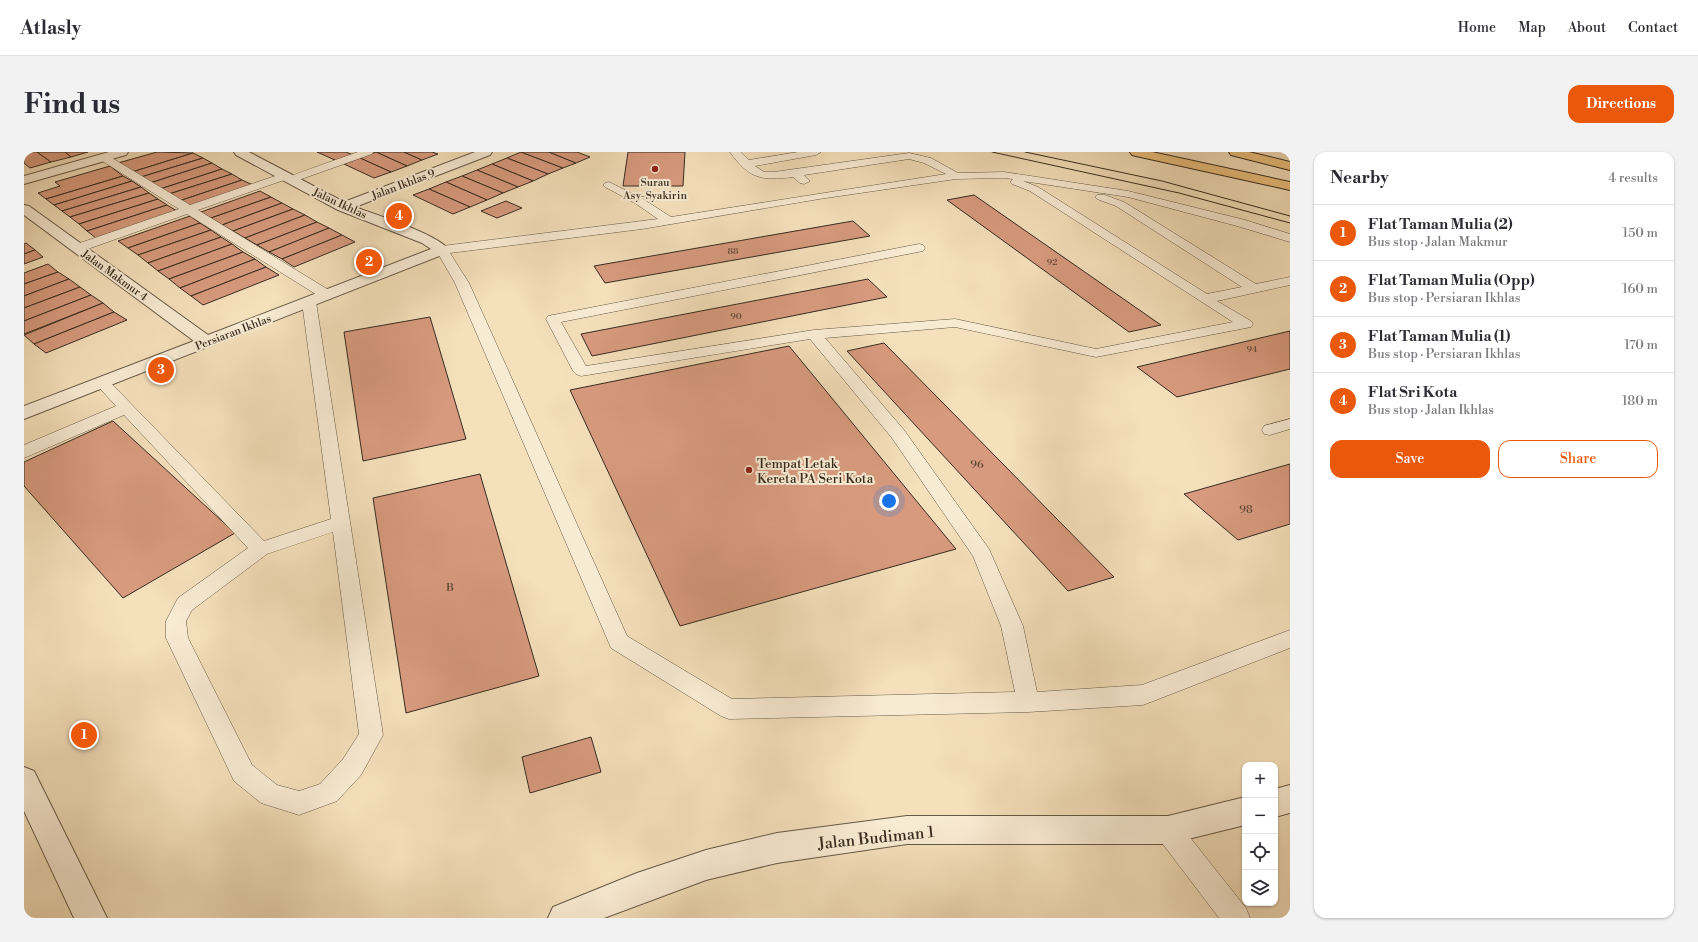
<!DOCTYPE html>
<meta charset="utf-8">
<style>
body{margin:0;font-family:"Libre Bodoni",serif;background:#f2f2f3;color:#2b2b33}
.controls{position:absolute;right:12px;bottom:12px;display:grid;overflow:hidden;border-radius:8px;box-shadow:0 1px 3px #0004}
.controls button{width:36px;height:36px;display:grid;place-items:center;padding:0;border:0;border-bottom:1px solid #e1e1e2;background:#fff;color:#2b2b33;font:20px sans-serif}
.you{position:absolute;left:865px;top:349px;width:14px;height:14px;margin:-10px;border:3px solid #fff;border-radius:50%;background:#1a73e8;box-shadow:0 0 0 6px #1a73e833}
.badge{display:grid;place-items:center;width:26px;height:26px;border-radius:50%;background:#ea580c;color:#fff;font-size:13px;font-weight:700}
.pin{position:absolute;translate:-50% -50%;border:2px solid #fff;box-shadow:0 1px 4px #0006}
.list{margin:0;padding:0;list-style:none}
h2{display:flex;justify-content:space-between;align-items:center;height:52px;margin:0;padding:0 16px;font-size:17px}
h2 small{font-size:13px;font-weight:400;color:#7c7c81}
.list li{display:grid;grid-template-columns:26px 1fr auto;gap:12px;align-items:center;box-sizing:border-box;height:56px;padding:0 16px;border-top:1px solid #e1e1e2}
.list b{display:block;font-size:15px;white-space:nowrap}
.list p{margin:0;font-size:13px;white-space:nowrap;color:#7c7c81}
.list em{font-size:13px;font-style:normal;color:#7c7c81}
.actions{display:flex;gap:8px;padding:12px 16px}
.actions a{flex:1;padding:9px 0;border:1px solid #ea580c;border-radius:12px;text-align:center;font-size:14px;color:#ea580c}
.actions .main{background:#ea580c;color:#fff}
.icon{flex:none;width:22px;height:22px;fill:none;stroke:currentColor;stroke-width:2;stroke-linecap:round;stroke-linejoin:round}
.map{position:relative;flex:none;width:1266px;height:766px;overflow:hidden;border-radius:12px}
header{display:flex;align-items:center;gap:24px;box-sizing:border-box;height:56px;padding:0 20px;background:#fff;border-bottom:1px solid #e1e1e2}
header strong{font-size:19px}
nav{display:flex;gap:22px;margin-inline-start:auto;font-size:14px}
.intro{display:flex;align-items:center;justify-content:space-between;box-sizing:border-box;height:96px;padding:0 24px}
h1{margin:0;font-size:28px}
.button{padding:10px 18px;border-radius:12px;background:#ea580c;color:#fff;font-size:14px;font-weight:700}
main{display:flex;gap:24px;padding:0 24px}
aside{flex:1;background:#fff;border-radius:12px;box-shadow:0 1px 3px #0004}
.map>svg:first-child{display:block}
.building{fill:#d79a7e;stroke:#372c1f}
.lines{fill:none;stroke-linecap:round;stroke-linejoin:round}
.lane-casing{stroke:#665946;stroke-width:1}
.street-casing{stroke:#665946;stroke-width:2}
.highway-casing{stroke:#372c1f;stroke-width:2}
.lane{fill:#f8ebd3;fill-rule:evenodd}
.street{fill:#f8ebd3;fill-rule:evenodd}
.highway{fill:#eac07e;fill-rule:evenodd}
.tram{stroke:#372c1f;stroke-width:1}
.poi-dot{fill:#8f2418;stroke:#f8ebd3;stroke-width:1.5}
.labels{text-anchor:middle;stroke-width:4;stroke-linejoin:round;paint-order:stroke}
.far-number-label{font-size:9px;fill:#5f4837}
.far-poi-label{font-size:11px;fill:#372c1f;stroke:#f8ebd3}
.far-street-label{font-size:11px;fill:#372c1f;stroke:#f8ebd3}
.number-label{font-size:11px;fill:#5f4837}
.poi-label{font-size:13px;fill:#372c1f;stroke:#f8ebd3;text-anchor:start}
.near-street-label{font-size:16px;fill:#372c1f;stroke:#f8ebd3}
</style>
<header>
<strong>Atlasly</strong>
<nav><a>Home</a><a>Map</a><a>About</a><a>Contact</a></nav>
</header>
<div class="intro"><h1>Find us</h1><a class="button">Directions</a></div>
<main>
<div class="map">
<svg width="1266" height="766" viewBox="0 0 1266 766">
<rect width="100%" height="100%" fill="#f4e0bb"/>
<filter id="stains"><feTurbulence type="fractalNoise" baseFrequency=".005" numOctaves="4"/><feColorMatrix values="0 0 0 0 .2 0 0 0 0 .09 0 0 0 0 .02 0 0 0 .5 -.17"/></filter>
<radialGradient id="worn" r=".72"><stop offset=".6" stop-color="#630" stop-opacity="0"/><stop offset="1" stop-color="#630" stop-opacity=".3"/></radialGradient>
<!-- building -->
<g class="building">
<polygon points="0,0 13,0 27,10 6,16 0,11"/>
<polygon points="13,0 41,0 47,5 27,10"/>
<polygon points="41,0 64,0 47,5"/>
<polygon points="133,0 169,1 108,20 94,11"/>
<polygon points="293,0 322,0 329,3 313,9"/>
<polygon points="352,0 380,0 398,8 383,14"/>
<polygon points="352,0 383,14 367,20 336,6"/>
<polygon points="380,0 408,0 414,2 398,8"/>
<polygon points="497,0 539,16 524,22 483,6"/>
<polygon points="497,0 525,0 552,11 539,16"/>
<polygon points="525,0 553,0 566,5 552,11"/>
<polygon points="604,0 661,0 659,34 599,34"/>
<polygon points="169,1 179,6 117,25 108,20"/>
<polygon points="179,6 188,11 126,31 117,25"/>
<polygon points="336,6 367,20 350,26 320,12"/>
<polygon points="483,6 524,22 509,29 468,12"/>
<polygon points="188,11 198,17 136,37 126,31"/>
<polygon points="468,12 509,29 494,35 453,18"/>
<polygon points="86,14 99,24 22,47 14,41 36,34 31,30"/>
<polygon points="198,17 208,22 145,42 136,37"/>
<polygon points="453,18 494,35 479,41 438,24"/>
<polygon points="208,22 218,28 155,49 145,42"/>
<polygon points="99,24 108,29 30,53 22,47"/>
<polygon points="438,24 479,41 463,48 422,30"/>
<polygon points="218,28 229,33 165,55 155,49"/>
<polygon points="108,29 117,35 38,59 30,53"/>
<polygon points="422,30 463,48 446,55 405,37"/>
<polygon points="117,35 125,41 46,65 38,59"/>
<polygon points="405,37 446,55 429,62 389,43"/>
<polygon points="236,39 247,45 187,66 177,60"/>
<polygon points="125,41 134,47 55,72 46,65"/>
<polygon points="950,43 1137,173 1105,180 923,48"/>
<polygon points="247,45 258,51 198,73 187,66"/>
<polygon points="134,47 143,53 63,79 55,72"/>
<polygon points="482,49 498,56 473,66 457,59"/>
<polygon points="258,51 269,57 209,79 198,73"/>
<polygon points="143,53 153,59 72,86 63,79"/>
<polygon points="269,57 281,63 221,86 209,79"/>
<polygon points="281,63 293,70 233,93 221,86"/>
<polygon points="166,64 176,71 104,96 94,89"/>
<polygon points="829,69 846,84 581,131 570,114"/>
<polygon points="293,70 305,76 245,100 233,93"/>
<polygon points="176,71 187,78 114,103 104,96"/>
<polygon points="305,76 318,83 258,107 245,100"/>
<polygon points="187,78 197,85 124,111 114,103"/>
<polygon points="318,83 331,90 270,115 258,107"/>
<polygon points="197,85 208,92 134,119 124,111"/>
<polygon points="2,91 11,98 0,102 0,92"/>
<polygon points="208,92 219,100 145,127 134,119"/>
<polygon points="11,98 19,105 0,112 0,102"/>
<polygon points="219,100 231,107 156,136 145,127"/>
<polygon points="231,107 242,115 167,144 156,136"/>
<polygon points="24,112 34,120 0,132 0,121"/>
<polygon points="242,115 255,123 179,153 167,144"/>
<polygon points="34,120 45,127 0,144 0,132"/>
<polygon points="45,127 56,135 0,156 0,144"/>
<polygon points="844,127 863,145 568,204 557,182"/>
<polygon points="56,135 67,143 0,169 0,156"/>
<polygon points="67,143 79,151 0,182 0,169"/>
<polygon points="79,151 90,160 10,192 0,183"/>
<polygon points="90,160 103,168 22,201 10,192"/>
<polygon points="406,165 442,287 339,309 320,180"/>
<polygon points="1266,179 1266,217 1153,245 1113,215"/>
<polygon points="860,191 1090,425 1044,439 823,199"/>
<polygon points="765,194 932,397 656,474 546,238"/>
<polygon points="89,269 211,381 99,446 0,334 0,310"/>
<polygon points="1266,312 1266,372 1214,388 1160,342"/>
<polygon points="456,322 515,524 382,561 349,346"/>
<polygon points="567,585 577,620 506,641 498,605"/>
</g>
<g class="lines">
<!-- lane casing -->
<g class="lane-casing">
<g id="lane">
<polygon points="334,0 349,0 348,2 272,29 268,30 263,27 174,58 308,140 310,143 308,146 298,146 163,62 58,99 50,99 48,96 50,93 155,57 75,7 74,5 75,3 83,3 166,53 257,22 261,21 266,24"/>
<path d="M706,0H717L725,8L774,0H797L792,3L731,14L740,20H750L885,1L907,6L934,21L980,20L1104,39L1221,68L1266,82V90L1213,74L1104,45L999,29L1014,35L1183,142L1218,135L1092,54L1073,47L1071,45L1073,43H1081L1100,50L1232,132L1266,125V133L1193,149L1227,169L1229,172L1227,175L1072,205L931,175L801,186L880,278L965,397L999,474L1013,540L1118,533L1266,478V496L1119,553L1004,560L705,567L697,564L587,496L431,131L412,98L414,95L418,94L634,67L611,51L581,35L579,33L581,31L585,30L619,47L647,65L922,22L900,11L885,7L780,23L786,29L780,32L776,31L769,25C738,29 725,27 706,0ZM980,26L989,27L986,30L988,32L1006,39L1209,170L1072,197L931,167L790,178L562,214L537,170L899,99L901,96L899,93L895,92L529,163L524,164L522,167L549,219L552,222L557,224L786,187L868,286L949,404L977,474L991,540L708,547L603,484L445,131L426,101L618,77L795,47L932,27Z"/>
<path d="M285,146L290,147L292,150L359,583L337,623L313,649L275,663L237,651L210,629L142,486V469L154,446L224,396L100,263L0,306V293L92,254L70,230L73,227L78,225L83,227L240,389L307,367L278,150L280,147ZM309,380L335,582L319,607L296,632L275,639L253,633L228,613L164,486L162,469L168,458L243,402Z"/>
<polygon points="1266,267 1266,277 1246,283 1240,282 1238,278 1240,274"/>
<polygon points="1144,666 1153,669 1222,756 1226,766 1195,766 1135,687 1131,678 1135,669"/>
</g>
</g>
<!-- street casing -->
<g class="street-casing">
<g id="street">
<polygon points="85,0 104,0 102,3 0,32 0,24"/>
<path d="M210,0H225L320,50L451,0H468L466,3L331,55C352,63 414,82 425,98L423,101L0,267V254L170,189L0,63V53L5,54L184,183L407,97L398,91L314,58L212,3Z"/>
<polygon points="0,615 10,619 83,766 50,766 0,659"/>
<polygon points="1266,633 1266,661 1251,665 1251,637"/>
<polygon points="1221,645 1221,673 1144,692 883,692 753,711 682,728 580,766 524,766 529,755 613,721 682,698 753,681 883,664 1144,664"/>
</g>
</g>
<!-- highway casing -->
<g class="highway-casing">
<g id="highway">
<polygon points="1106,0 1128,0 1266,30 1266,38 1112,4 1108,3"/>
<polygon points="1205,0 1225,0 1266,10 1266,18 1207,3"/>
</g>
</g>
<!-- lane -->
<use href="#lane" class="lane"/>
<!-- street -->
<use href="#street" class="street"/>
<!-- highway -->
<use href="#highway" class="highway"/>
<!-- tram -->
<g class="tram">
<polyline points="968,0 1155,41 1266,71"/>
<polyline points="1001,0 1138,29 1266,64"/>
</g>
</g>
<!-- markers -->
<g class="poi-dot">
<circle cx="631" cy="17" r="4"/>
<circle cx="725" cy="318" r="4"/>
</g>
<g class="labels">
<!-- far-number labels -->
<g class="far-number-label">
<text x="709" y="102">88</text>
<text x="1028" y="113">92</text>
<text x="712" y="167">90</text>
<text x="1228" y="200">94</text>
</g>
<!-- far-poi labels -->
<g class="far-poi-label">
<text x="631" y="34">Surau<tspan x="631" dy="13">Asy-Syakirin</tspan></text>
</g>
<!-- far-street labels -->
<g class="far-street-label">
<text transform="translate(379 32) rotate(-21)" y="4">Jalan Ikhlas 9</text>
<text transform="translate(316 51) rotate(25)" y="4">Jalan Ikhlas</text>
<text transform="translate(91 123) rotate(36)" y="4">Jalan Makmur 4</text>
<text transform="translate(209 180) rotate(-21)" y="4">Persiaran Ikhlas</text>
</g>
<!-- number labels -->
<g class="number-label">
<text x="953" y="316">96</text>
<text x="1222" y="361">98</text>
<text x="426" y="439">B</text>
</g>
<!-- poi labels -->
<g class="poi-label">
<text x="733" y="316">Tempat Letak<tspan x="733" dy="15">Kereta PA Seri Kota</tspan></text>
</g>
<!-- near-street labels -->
<g class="near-street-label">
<text transform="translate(852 685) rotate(-6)" y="6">Jalan Budiman 1</text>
</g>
</g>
<rect width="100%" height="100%" filter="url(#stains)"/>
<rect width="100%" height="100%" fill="url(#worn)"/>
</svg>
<div class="controls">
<button>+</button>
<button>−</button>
<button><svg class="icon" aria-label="locate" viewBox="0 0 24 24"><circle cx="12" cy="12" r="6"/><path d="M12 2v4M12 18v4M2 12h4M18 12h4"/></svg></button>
<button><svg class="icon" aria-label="layers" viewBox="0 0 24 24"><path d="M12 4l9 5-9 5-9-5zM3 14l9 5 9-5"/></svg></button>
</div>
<div class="you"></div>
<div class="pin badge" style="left:60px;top:583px">1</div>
<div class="pin badge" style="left:345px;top:110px">2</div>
<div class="pin badge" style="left:137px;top:218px">3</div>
<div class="pin badge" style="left:375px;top:64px">4</div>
</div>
<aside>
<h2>Nearby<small>4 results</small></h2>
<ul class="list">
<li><span class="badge">1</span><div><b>Flat Taman Mulia (2)</b><p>Bus stop · Jalan Makmur</p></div><em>150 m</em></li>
<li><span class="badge">2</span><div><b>Flat Taman Mulia (Opp)</b><p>Bus stop · Persiaran Ikhlas</p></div><em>160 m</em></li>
<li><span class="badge">3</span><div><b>Flat Taman Mulia (1)</b><p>Bus stop · Persiaran Ikhlas</p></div><em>170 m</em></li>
<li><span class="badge">4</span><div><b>Flat Sri Kota</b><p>Bus stop · Jalan Ikhlas</p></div><em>180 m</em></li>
</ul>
<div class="actions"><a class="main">Save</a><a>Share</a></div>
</aside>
</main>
